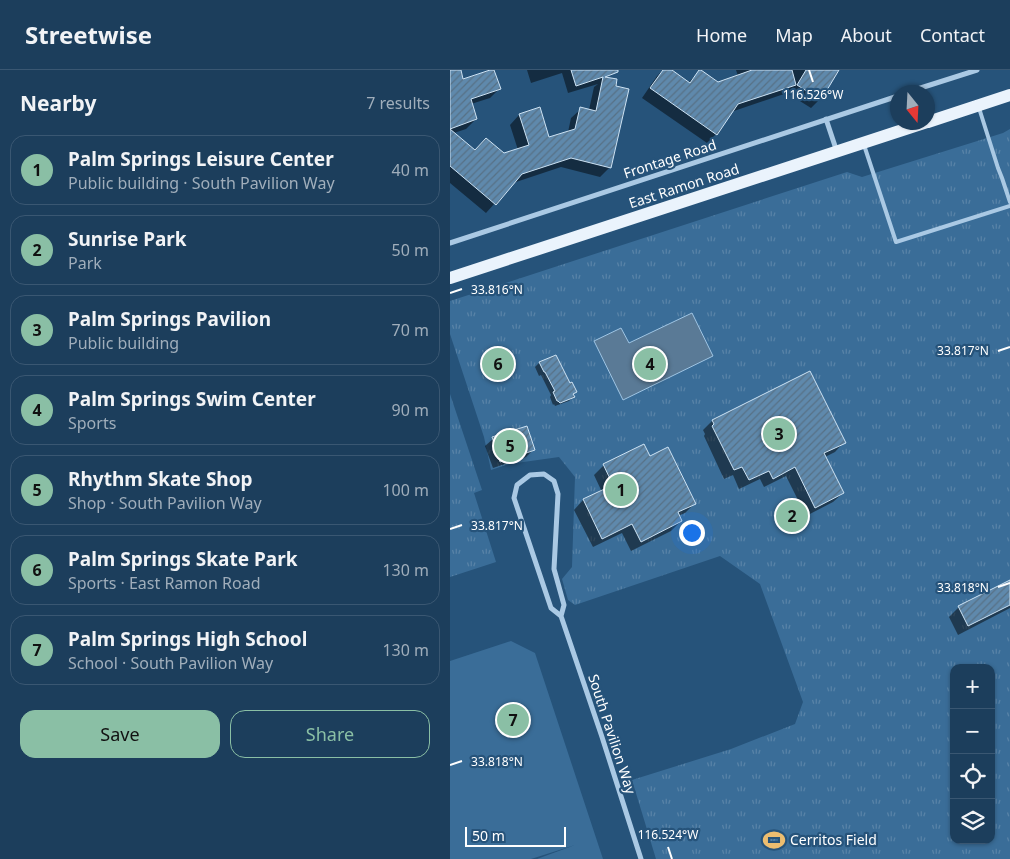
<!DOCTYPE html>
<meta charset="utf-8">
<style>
body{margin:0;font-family:"Noto Sans",sans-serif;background:#294965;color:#f1f3f6}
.controls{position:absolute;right:15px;bottom:15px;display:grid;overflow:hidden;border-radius:10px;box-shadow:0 1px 4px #0004}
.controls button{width:45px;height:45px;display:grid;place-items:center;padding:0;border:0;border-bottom:1px solid #3a5772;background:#1c3e5c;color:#f1f3f6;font:25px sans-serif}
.compass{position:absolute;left:440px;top:15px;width:45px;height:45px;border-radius:50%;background:#1c3e5c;box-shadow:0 1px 4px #0004;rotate:162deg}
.scale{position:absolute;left:15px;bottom:12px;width:101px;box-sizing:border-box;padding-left:5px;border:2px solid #fff;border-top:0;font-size:14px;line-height:18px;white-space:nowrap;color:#fff;-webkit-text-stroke:4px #26537a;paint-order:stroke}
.you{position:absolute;left:241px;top:462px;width:18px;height:18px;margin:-12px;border:4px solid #fff;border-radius:50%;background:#1a73e8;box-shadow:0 0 0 8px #1a73e833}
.badge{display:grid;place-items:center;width:32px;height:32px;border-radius:50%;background:#8abfa5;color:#111;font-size:16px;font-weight:700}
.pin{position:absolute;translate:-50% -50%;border:2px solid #fff;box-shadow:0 1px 5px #0006}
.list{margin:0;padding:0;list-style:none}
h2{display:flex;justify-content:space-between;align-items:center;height:65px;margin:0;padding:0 20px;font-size:21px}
h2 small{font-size:16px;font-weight:400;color:#a0aebb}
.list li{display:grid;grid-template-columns:32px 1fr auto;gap:15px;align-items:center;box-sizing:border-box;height:70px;margin:0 10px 10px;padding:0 10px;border:1px solid #3a5772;border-radius:15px}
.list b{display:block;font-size:19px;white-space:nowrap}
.list p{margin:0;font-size:16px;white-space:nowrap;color:#a0aebb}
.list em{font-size:16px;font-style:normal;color:#a0aebb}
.actions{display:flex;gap:10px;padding:15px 20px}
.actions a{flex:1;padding:11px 0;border:1px solid #8abfa5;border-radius:15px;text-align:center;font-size:18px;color:#8abfa5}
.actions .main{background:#8abfa5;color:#111}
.icon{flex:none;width:28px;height:28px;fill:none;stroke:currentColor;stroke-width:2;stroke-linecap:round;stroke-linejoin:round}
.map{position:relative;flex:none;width:560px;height:789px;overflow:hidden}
header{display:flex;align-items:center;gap:30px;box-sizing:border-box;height:70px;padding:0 25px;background:#1c3e5c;border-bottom:1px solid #3a5772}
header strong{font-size:24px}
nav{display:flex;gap:28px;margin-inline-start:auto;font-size:18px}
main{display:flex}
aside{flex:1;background:#1c3e5c}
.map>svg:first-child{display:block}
.green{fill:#3a6d98}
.park{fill:url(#park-tufts);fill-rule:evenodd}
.water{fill:#5a7a96;stroke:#9fc5e4}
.shadow{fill:#0007}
.building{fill:url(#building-hatch);stroke:#cde2f3}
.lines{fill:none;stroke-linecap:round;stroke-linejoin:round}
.service{stroke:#aac9e4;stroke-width:4}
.minor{stroke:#aac9e4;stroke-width:5}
.primary{stroke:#eaf3fc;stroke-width:12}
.ticks{fill:none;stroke:#fff;stroke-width:2}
.labels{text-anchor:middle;stroke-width:4.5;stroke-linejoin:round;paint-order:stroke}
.street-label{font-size:14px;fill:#fff;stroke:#26537a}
.poi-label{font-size:14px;fill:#fff;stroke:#26537a;text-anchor:start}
.ticks-label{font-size:12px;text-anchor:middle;fill:#fff;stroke:#26537a;stroke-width:4.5;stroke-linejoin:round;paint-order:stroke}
</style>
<header>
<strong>Streetwise</strong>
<nav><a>Home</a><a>Map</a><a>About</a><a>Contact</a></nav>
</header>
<main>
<aside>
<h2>Nearby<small>7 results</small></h2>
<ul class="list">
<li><span class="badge">1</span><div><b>Palm Springs Leisure Center</b><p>Public building · South Pavilion Way</p></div><em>40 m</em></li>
<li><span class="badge">2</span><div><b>Sunrise Park</b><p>Park</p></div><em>50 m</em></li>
<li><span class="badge">3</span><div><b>Palm Springs Pavilion</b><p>Public building</p></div><em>70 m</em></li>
<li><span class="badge">4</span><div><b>Palm Springs Swim Center</b><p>Sports</p></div><em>90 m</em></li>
<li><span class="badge">5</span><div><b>Rhythm Skate Shop</b><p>Shop · South Pavilion Way</p></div><em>100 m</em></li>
<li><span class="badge">6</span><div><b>Palm Springs Skate Park</b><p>Sports · East Ramon Road</p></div><em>130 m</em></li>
<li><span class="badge">7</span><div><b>Palm Springs High School</b><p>School · South Pavilion Way</p></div><em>130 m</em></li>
</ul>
<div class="actions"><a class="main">Save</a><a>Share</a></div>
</aside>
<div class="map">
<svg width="560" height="789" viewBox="0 0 560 789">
<defs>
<pattern id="park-tufts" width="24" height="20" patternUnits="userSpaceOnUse" patternTransform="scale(1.25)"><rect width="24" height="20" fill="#3a6d98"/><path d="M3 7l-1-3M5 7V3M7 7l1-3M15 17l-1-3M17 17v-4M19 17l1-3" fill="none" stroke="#5883a7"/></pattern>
<pattern id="building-hatch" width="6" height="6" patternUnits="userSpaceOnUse" patternTransform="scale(1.25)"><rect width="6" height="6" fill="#5f89ac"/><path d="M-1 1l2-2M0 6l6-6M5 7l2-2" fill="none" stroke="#577186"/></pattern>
</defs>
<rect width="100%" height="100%" fill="#26537a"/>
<!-- green -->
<polygon class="green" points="61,571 85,583 153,789 87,789 125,775 81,789 0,789 0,591"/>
<!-- park -->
<g class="park">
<path d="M560,59V789H206L182,710L281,679L345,654L353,632L310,514L270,486L125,535L118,530L112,509L122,497L125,407L109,387L59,394L41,400L34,367L0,264V231L397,102L412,107L553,63ZM504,598H541V770H504Z"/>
<polygon points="0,324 32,420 24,423 46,492 0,507"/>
</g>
<!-- water -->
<polygon class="water" points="242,243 263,286 173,330 144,271 171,258 179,273"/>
<!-- shadow -->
<g class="shadow">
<polygon points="0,0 9,0 13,10 49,19 40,28 21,34 26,49 16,59 4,63 24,81 54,84 68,80 60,55 69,45 89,39 99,69 118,62 121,48 131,39 139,40 144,17 148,14 118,23 112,3 81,13 77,0 149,0 152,9 154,8 160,97 150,107 111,97 63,113 36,143 0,113"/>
<polygon points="213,0 220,0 238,13 250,1 268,13 288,6 286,0 387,0 370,29 361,38 337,23 281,42 266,64 257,73 192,28 207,6"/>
<polygon points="105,287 119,315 125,322 122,325 123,327 119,331 105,336 104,334 103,335 100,327 101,325 91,305 89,306 85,297 89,293"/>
<polygon points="359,303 394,372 385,382 375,387 393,423 383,432 356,446 336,406 314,417 310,409 289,419 283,405 274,409 254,366 255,364 253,360 262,351"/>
<polygon points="43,369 83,380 76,387 43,398 35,376"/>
<polygon points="199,388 245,433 235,443 228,446 231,451 221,461 181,481 172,463 143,477 124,440 133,430 152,422 144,405 154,395"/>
<polygon points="560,512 560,538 508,565 499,547 509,537"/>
</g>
<!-- building -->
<g class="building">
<polygon points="0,0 11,0 13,9 40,0 44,0 51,19 21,29 27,49 0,59 25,80 36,68 54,83 79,75 69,44 90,37 99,67 125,59 130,37 146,41 153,7 126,16 121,0 168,0 168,2 155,7 167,9 166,16 179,19 161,98 121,88 72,104 46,135 0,96"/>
<polygon points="213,0 222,0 240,13 249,0 251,0 268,12 302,0 342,0 346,15 288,34 267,65 200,18"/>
<polygon points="356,0 389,0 371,30 347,15"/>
<polygon points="106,285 120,313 122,312 127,322 123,324 125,327 110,333 108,331 107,331 103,322 105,321 95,302 94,302 89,292"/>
<polygon points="360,301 396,373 374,383 394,423 365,438 345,397 323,409 319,401 299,410 292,397 284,400 262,356 264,354 262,350"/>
<polygon points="77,356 85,380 50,392 42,367"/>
<polygon points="194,374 200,386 218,377 246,434 228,442 232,451 191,472 182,454 152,469 133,429 163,415 153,394"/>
<polygon points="560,510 560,535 518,556 508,536"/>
</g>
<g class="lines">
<!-- service -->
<g class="service">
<polyline points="529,38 548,98 552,108 560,132"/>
<polyline points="414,75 446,172 560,136"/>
</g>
<!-- minor -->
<g class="minor">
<polyline points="458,22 527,0"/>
<polyline points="376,49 387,82"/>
<polyline points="0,173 448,26"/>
<polyline points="111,546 101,538 64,428 67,415 80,405 94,404 104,411 108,424 104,499 114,535 111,546 152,667 191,789"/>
</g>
<!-- primary -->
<g class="primary">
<polyline points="478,52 560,25"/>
<polyline points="0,208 477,52"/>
</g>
</g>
<!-- ticks -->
<path class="ticks" d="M359,0L363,12M0,223L12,219M548,281L560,277M0,459L12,455M548,517L560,513M0,695L12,691M218,777L222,789"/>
<!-- icons -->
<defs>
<g id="stadium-bare" transform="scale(1.725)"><path d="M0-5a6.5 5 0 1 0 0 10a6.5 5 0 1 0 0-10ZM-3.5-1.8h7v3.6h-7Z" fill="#ecbd70" stroke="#26537a" stroke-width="2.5" paint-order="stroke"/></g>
</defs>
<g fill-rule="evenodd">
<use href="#stadium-bare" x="324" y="770"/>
</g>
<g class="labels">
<!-- street labels -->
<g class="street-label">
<text transform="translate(220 89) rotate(-18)" y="5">Frontage Road</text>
<text transform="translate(234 116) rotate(-18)" y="5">East Ramon Road</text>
<text transform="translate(162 664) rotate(72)" y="5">South Pavilion Way</text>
</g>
<!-- poi labels -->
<g class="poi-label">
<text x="340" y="775">Cerritos Field</text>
</g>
</g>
<g class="ticks-label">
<text x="363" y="29">116.526°W</text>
<text x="47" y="224">33.816°N</text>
<text x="513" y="285">33.817°N</text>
<text x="47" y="460">33.817°N</text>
<text x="513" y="522">33.818°N</text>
<text x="47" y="696">33.818°N</text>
<text x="218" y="769">116.524°W</text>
</g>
</svg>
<div class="controls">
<button>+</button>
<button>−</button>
<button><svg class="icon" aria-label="locate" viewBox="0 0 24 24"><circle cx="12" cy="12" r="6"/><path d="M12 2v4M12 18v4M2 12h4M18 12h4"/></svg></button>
<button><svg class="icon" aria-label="layers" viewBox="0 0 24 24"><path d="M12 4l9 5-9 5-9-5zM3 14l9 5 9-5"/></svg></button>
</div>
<svg class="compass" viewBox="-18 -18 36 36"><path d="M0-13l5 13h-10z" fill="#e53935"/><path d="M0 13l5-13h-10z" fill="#a0aebb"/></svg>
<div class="scale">50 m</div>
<div class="you"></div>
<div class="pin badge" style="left:171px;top:420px">1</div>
<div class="pin badge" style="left:342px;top:446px">2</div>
<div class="pin badge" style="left:329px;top:364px">3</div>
<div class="pin badge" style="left:200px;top:294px">4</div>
<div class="pin badge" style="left:60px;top:376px">5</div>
<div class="pin badge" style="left:48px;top:294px">6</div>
<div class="pin badge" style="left:63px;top:650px">7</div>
</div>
</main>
